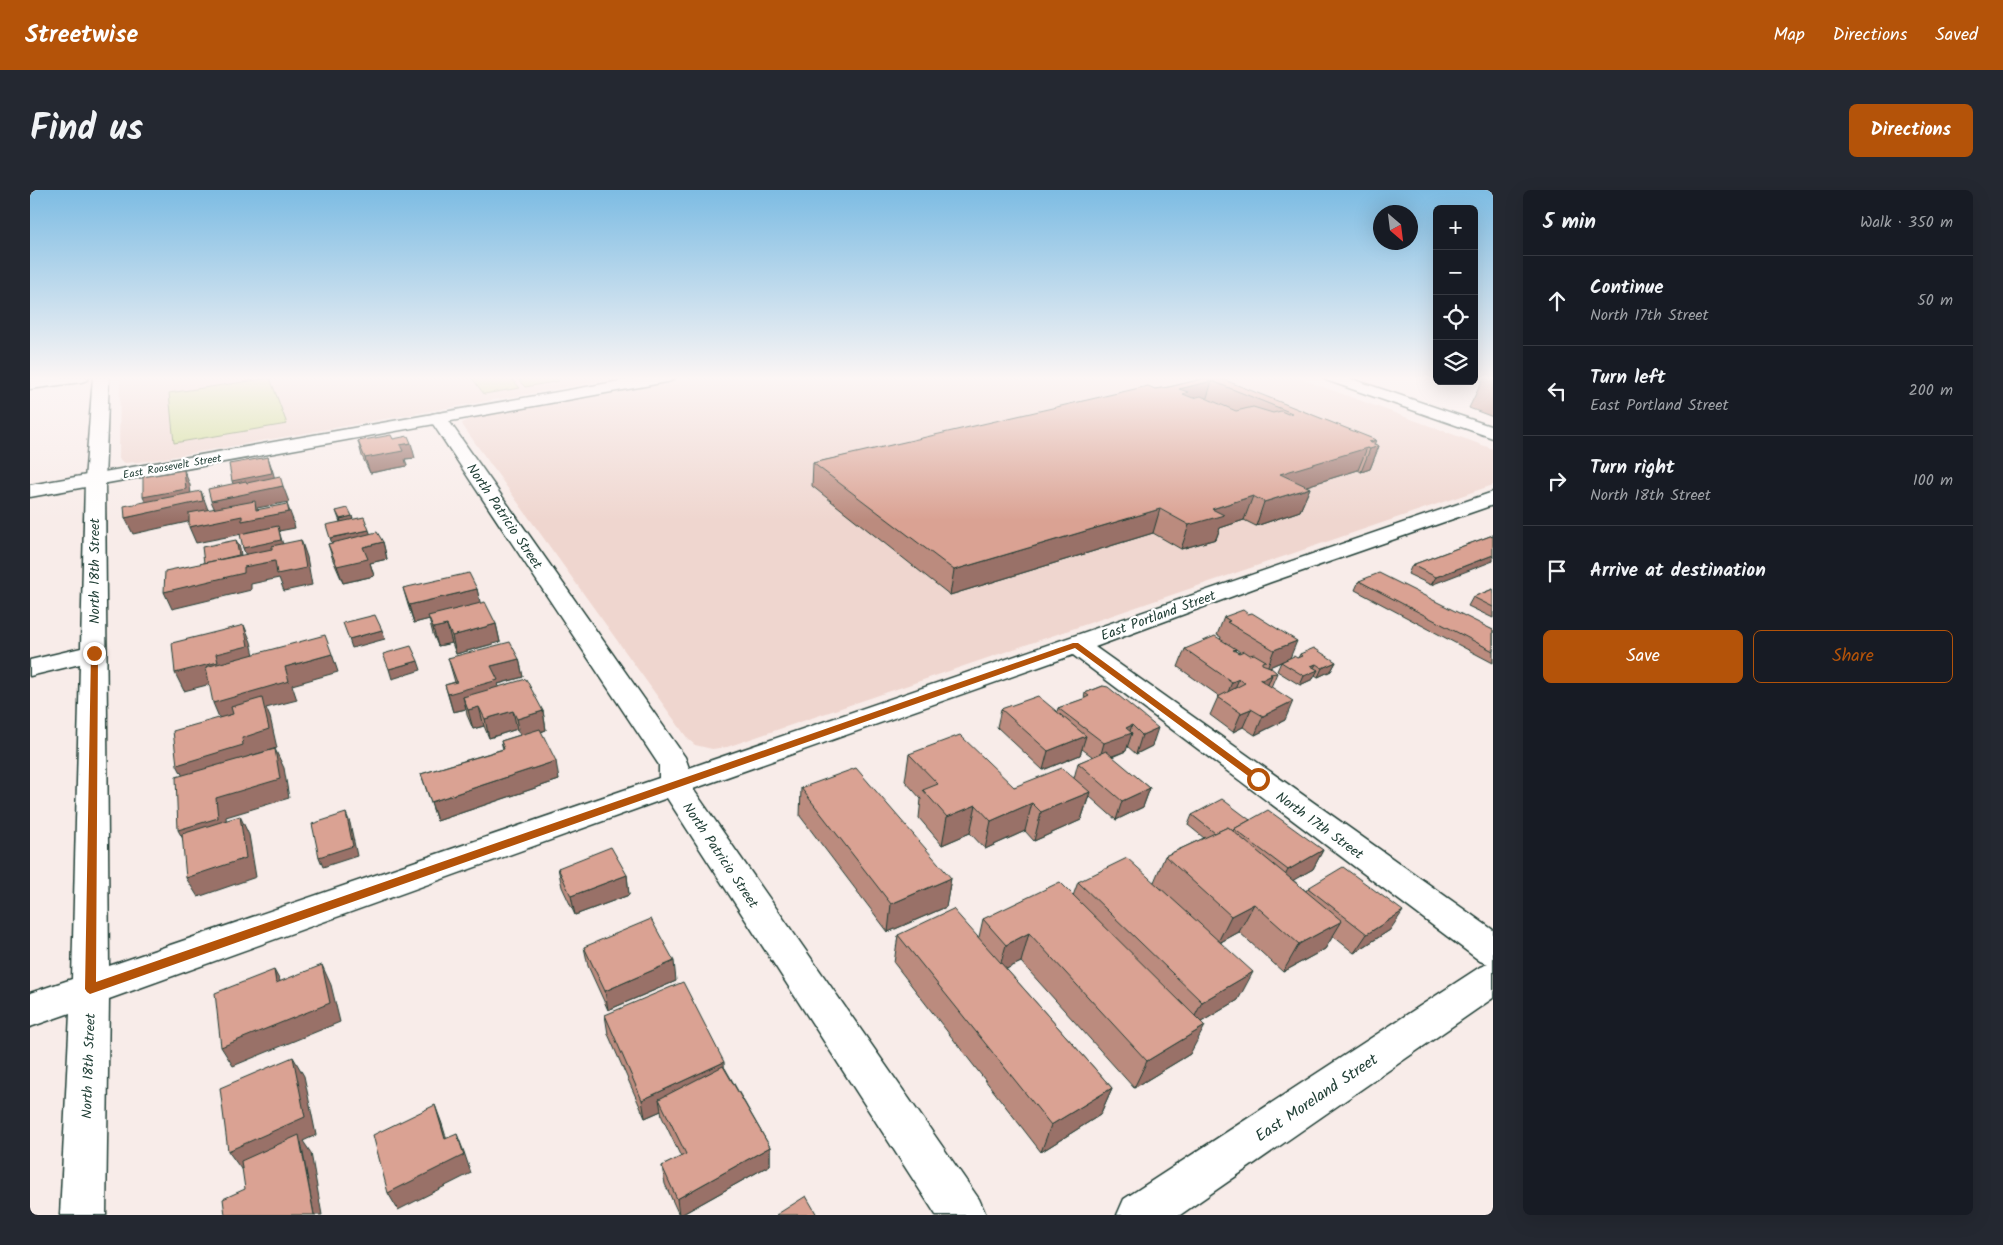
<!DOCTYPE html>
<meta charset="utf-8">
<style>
body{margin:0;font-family:Kalam,sans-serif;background:#242831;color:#f1f3f6}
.controls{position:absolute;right:15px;top:15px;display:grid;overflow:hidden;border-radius:8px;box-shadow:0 5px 20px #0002}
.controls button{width:45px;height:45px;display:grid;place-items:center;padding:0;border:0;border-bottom:1px solid #363941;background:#171b24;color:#f1f3f6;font:25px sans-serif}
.compass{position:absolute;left:1343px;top:15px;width:45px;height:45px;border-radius:50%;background:#171b24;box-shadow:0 5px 20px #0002;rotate:152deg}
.stop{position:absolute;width:15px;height:15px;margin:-11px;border:4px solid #b45309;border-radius:50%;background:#fff}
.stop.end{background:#b45309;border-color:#fff;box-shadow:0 1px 5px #0008}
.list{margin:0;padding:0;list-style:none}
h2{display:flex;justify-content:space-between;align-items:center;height:65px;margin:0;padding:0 20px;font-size:21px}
h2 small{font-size:16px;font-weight:400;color:#9ea1a6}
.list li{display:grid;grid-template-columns:32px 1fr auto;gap:15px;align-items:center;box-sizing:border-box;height:90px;padding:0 20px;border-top:1px solid #363941}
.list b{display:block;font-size:19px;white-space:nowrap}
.list p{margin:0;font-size:16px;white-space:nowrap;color:#9ea1a6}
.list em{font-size:16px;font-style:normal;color:#9ea1a6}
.actions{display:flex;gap:10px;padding:15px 20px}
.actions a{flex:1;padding:11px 0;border:1px solid #b45309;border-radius:8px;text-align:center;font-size:18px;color:#b45309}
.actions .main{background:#b45309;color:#fff}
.icon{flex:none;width:28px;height:28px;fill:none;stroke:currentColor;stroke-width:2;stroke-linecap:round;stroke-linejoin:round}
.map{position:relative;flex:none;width:1463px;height:1025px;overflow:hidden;border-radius:8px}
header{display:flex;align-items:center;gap:30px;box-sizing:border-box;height:70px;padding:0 25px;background:#b45309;color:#fff}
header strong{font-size:24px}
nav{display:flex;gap:28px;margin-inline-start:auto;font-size:18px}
.intro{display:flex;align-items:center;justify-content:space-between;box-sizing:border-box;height:120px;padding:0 30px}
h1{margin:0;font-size:35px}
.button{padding:12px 22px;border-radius:8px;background:#b45309;color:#fff;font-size:18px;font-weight:700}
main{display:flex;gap:30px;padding:0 30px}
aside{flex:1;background:#171b24;border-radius:8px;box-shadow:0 5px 20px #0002}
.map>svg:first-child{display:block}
.built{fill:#efd6cf}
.green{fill:#ccdc90;stroke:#768c62}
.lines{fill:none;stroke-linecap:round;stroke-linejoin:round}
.minor-casing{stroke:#1f3d34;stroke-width:3}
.tertiary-casing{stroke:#1f3d34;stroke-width:3}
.secondary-casing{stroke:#1f3d34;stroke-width:3}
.minor{fill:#fff;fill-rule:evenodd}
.tertiary{fill:#fff;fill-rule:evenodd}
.secondary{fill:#fff;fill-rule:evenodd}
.wall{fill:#bb8b7e;stroke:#1f3d34;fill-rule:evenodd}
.shaded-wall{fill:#997167;stroke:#1f3d34}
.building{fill:#daa293;stroke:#1f3d34;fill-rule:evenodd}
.route{fill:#b45309}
.labels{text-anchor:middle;stroke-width:4.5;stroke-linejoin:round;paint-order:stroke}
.far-street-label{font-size:11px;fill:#1f3d34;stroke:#fff}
.street-label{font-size:14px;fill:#1f3d34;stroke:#fff}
.near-street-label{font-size:16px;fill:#1f3d34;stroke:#fff}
</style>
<header>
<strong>Streetwise</strong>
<nav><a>Map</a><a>Directions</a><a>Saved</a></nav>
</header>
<div class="intro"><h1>Find us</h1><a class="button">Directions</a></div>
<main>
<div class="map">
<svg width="1463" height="1025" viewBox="0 0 1463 1025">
<rect width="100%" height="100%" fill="#f8ece9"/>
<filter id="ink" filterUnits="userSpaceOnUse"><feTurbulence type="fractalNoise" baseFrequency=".02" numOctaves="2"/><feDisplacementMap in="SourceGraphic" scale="10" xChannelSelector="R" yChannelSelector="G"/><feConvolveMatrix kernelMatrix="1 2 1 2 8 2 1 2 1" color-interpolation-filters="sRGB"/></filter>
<g filter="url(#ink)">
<!-- built -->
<g class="built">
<polygon points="90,187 594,187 118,271 95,273 89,269"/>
<polygon points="668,187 1266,187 1463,259 1463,295 697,557 682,559 665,555 658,549 433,236 432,233 445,227"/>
</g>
<!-- green -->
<g class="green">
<polygon points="441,187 480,187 490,198 454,204"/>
<polygon points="486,187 525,187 529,191 495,197"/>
<polygon points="240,188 257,234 144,253 139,203"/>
</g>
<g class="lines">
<!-- minor casing -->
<g class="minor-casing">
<g id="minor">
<polygon points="19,187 59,187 57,190 51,192 0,199 0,189"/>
<polygon points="63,187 79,187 75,290 79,776 629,588 629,575 399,228 402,224 408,223 414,224 655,567 659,578 1463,302 1463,315 1241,392 1065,457 1463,740 1463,808 1150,1025 1087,1025 1094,1009 1450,777 1458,774 1450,771 1043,465 663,599 949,1009 956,1025 906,1025 637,608 79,809 76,1025 30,1025 40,823 0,837 0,803 42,789 50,474 0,486 0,470 51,458 55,290"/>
</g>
</g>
<!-- tertiary casing -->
<g class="tertiary-casing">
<polygon id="tertiary" points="613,187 645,187 643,190 637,192 0,307 0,295"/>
</g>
<!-- secondary casing -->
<g class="secondary-casing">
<polygon id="secondary" points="1294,187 1316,187 1463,237 1463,248 1296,190"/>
</g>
<!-- minor -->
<use href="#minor" class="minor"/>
<!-- tertiary -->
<use href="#tertiary" class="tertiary"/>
<!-- secondary -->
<use href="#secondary" class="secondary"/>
</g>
<!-- wall -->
<g class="wall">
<polygon points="1173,187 1349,256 1340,279 1331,282 1328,280 1276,296 1280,298 1270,321 1226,336 1214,330 1190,338 1186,349 1151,359 1123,343 920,405 782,296 783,273 1125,199 1139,197 1173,189"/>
<polygon points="1454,187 1463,187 1463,227 1439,218"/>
<polygon points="363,249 385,268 375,269 377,276 340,283 332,266 328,251"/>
<polygon points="306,321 322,326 322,329 340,344 353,352 357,369 340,373 344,386 313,393 303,370 298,354 302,353 310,332"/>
<polygon points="1463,345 1401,395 1378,384 1382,375"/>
<polygon points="1329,391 1463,440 1463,473 1325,400"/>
<polygon points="373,398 447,399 450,414 466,434 470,452 426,464 422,453 408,456 403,444 399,429 384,433 378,415"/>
<polygon points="1463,399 1463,428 1438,416 1443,407"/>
<path d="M1194,427L1260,468H1268L1270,464L1306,472L1301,481L1288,487L1285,485L1283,489L1270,495L1247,481L1251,472L1256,470L1239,477L1247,483L1241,497L1255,530L1225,545L1213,537L1203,542L1180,525L1188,507L1189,506L1148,477L1155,459L1190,450L1191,447L1187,445ZM1206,459L1211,463H1209L1205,461Z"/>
<polygon points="418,468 489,469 493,487 468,494 469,497 513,521 516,540 511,542 529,590 407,631 391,584 473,559 471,551 490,545 487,539 459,548 454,536 443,539 437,525 436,519 423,522 415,495 425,492"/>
<polygon points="1073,496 1122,556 1106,564 1097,556 1096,561 1082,567 1120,598 1113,617 1086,630 1059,606 1051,630 1004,651 995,641 955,659 940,643 912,655 889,628 891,609 875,591 879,564 984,597 1044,588 1048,573 1063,567 1052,559 1050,565 1013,580 967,537 971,519 1027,522 1028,518 1054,509 1055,503"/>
<polygon points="771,598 921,688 916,717 858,742 770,626"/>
<polygon points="1162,625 1220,630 1293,660 1283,679 1263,690 1276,701 1278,698 1360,740 1324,763 1303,746 1295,759 1253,782 1209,742 1191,752 1208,810 1171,832 1160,864 1104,898 991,772 976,779 1082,898 1070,925 1011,962 864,773 868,745 949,747 953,729 1043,706 1048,692 1124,692 1135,666 1174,648 1158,635"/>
<polygon points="528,678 597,685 599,705 545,725 532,697"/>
<polygon points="554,757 646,791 578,820 558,776"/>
<polygon points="575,825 695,878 740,957 740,975 651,1025 649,1025 635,994 632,976 651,967 632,927 631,921 615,928 578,844"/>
</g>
<!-- shaded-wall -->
<g class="shaded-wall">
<polygon points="1182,191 1176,211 1154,216 1149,199"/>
<polygon points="1346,250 1343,258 1349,256 1340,279 1331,282 1340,259 1337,258 1328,280 1241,307 1250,284"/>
<polygon points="381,253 385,268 375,269 377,276 340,283 335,268 370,255"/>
<polygon points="238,267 243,282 247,297 253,296 259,312 227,318 231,327 257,314 263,330 265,338 249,341 254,358 216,366 213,358 217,343 166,353 159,337 226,320 188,327 181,311 207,305 202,291"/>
<polygon points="154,280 160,295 162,314 171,301 177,317 180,327 103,344 95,328 120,322 113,307"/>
<polygon points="1280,298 1270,321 1226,336 1234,312"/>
<polygon points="1223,306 1214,330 1190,338 1186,349 1151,359 1159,335 1182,319"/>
<polygon points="1130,319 1123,343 920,405 924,380"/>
<polygon points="322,326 324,335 313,337 310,329"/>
<polygon points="339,340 342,348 303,356 300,348"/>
<polygon points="206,350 210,358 212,374 178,381"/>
<polygon points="271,350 277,367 282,395 254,401 249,388 221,394 221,400 142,419 134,402 214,377"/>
<polygon points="353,352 357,369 340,373 344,386 313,393 307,376 333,357"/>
<polygon points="1463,365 1463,371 1401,395 1406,387"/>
<polygon points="447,399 451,416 384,433 379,415"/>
<polygon points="466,434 470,452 426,464 422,446"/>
<polygon points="214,435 221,452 226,474 196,490 154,501 145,483 186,464"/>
<polygon points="417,435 422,453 408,456 403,438"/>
<polygon points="352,440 355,449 322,458 319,449"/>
<polygon points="1267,451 1260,468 1237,478 1244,460"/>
<polygon points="302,464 308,482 262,495 267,510 236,518 240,527 247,558 220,566 157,594 147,575 191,532 183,513 255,477"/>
<polygon points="489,469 493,487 468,494 472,508 433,507 436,519 423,522 418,504 461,476"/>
<polygon points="388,471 391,480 362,489 359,479"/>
<polygon points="1306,472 1301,481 1288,487 1292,478"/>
<polygon points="1286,474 1282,482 1288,480 1283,489 1270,495 1274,486 1281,476"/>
<polygon points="1242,485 1234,504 1224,508 1232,490"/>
<polygon points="1209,489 1201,507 1195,510 1202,492"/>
<polygon points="1263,511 1255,530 1225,545 1233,526"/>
<polygon points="449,517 454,536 443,539 438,520"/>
<polygon points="1221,519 1213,537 1203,542 1211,523"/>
<polygon points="483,521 487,539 459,548 455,529"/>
<polygon points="513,521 516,540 491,548 487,529"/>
<polygon points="1102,535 1099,544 1102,543 1096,561 1069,571 1074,553 1096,538"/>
<polygon points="1128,538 1122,556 1106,564 1112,545"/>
<polygon points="1056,546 1050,565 1013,580 1018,561"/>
<polygon points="245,559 254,578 259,608 196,627 198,648 159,660 148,640"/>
<polygon points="526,571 529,590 407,631 401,612"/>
<polygon points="1120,598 1113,617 1086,630 1092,611"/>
<polygon points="1060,602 1051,630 1004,651 1011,622"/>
<polygon points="1002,613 995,641 955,659 961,631"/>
<polygon points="946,615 940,643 912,655 917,627"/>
<polygon points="316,623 320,633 327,666 293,677 289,667"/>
<polygon points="210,626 219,645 226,687 168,707 156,688"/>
<polygon points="1293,660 1283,679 1248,699 1258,680"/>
<polygon points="597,685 599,705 545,725 541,706"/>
<polygon points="921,688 916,717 858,742 861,714"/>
<polygon points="1224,714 1209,742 1187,754 1201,726"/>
<polygon points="1373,721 1360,740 1324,763 1337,744"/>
<polygon points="1312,731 1295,759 1253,782 1269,754"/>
<polygon points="999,743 991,772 968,783 976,755"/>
<polygon points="644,771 646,791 578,820 575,801"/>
<polygon points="292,775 301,795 310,832 203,876 191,857"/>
<polygon points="244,780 255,800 246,793"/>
<polygon points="1223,782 1208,810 1158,840 1172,812"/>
<polygon points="1175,836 1160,864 1104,898 1117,871"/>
<polygon points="263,867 274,886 286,945 273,951 281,963 292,1025 284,1025 271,952 211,979 198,961"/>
<polygon points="694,872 695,891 629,909 631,921 615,928 612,910"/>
<polygon points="1082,898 1070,925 1011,962 1021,935"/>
<polygon points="405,915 412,934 422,967 415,949"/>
<polygon points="427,944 434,962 441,983 368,1020 358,1003"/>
<polygon points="740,957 740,975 651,1025 649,1025 647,1009"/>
</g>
<!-- building -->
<g class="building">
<path d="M1173,187H1187L1346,250L1339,252L1349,256L1340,259L1337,258L1250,284L1280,298L1234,312L1223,306L1182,319L1194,325L1159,335L1130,319L924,380L783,273L1118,196L1125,199L1139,197L1176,188ZM1182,191L1262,223L1258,224L1251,221L1243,223L1223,217L1206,221L1171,206L1163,208L1153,204L1158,202L1149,199Z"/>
<polygon points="361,245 363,249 378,246 381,253 370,255 373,261 335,268 328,251"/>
<polygon points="238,267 242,283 202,291 199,274"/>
<polygon points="154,280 156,299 113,307 113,287"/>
<polygon points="250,286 253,296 181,311 178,299 216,291 217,293"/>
<polygon points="171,301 173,311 95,328 94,316"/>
<polygon points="225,311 226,320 257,314 259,322 212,331 212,326 159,337 159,323"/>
<polygon points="318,318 322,326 310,329 306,321"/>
<polygon points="334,327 339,340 300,348 296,335"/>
<polygon points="248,336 251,350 213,358 210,344"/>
<polygon points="347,342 353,352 333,357 338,369 307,376 298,354"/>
<polygon points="1463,345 1463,365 1406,387 1382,375"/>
<polygon points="206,350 209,365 174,373 172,357"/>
<polygon points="271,350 276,378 247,384 245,371 214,377 214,383 134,402 135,381 242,359 242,356"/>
<polygon points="439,383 447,399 379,415 373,398"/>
<polygon points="1349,383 1463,440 1463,461 1329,391"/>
<polygon points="1463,399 1463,417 1443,407"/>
<polygon points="455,412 466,434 422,446 417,435 403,438 398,426"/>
<polygon points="1213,420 1218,424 1222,423 1267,451 1244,460 1197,432 1200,431 1194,427"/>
<polygon points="345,425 352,440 319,449 313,433"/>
<polygon points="214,435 218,456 186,464 188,472 145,483 142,453"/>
<polygon points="295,445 302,464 255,477 259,491 183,513 176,477"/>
<polygon points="1185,446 1206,459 1203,460 1209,463 1214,461 1220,465 1224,464 1236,471 1232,472 1232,474 1240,477 1247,483 1240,484 1242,485 1232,490 1229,489 1263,511 1233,526 1221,519 1211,523 1188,507 1215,493 1209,489 1202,492 1155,459"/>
<polygon points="480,452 489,469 461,476 468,490 418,504 415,495 427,492 418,468"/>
<polygon points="381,456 388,471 359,479 353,464"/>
<polygon points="1284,458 1306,472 1292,478 1286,474 1281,476 1288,480 1274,486 1251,472 1264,466 1267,468 1272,466 1270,464"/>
<polygon points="496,489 513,521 487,529 483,521 455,529 449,517 438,520 433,507"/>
<polygon points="1073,496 1078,497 1128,538 1112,545 1102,535 1096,538 1102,543 1074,553 1028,518 1053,509 1059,506 1055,503"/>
<polygon points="1008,506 1056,546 1018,561 971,519"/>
<polygon points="232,508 239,539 212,548 213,555 147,575 143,541 203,524 201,517"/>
<polygon points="510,539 526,571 401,612 391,584 474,559 471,551"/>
<polygon points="930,545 984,597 1032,578 1060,602 1011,622 1002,613 961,631 946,615 917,627 893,600 908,594 879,564"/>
<polygon points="245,559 250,589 186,608 188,628 148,640 146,587"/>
<polygon points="1076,561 1120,598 1092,611 1048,573"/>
<polygon points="826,578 921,688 861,714 771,598"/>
<polygon points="1192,609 1220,630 1204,639 1203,641 1198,637 1185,643 1162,625"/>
<polygon points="1238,620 1293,660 1258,680 1204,639"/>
<polygon points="316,623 323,656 289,667 282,634"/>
<polygon points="210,626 216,668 156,688 152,644"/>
<polygon points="1198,637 1312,731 1269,754 1224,714 1201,726 1135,666"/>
<polygon points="581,657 597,685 541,706 528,678"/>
<polygon points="1097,668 1223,782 1172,812 1048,692"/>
<polygon points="1313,677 1373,721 1337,744 1278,698"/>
<polygon points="1030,692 1175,836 1117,871 999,743 976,755 953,729"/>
<polygon points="923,719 1082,898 1021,935 868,745"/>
<polygon points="621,729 644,771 575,801 554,757"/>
<polygon points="292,775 300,813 191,857 185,803 244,780 246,793"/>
<polygon points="653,792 694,872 612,910 575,825"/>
<polygon points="263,867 275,927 198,961 190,898"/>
<polygon points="693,876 740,957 647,1009 632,976 656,964 629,909"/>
<polygon points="405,915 415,949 427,944 434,965 358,1003 343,945"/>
<polygon points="269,945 284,1025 195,1025 193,1009 215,999 211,971"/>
<polygon points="776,1006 787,1025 746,1025"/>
</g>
</g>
<!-- sky -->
<linearGradient id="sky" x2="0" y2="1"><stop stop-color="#7dbce3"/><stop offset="0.57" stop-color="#fcf6f5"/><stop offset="1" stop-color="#fcf6f5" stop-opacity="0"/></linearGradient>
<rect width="1463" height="330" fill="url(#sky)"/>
<!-- route -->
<polygon class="route" points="1043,453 1048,453 1231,587 1231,591 1225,591 1045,458 60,804 57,802 55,799 61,461 68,463 66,792"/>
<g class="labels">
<!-- far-street labels -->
<g class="far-street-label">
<text transform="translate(142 276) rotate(-10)" y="4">East Roosevelt Street</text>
</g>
<!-- street labels -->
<g class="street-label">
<text transform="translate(475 326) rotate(56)" y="5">North Patricio Street</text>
<text transform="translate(64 381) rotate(-90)" y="5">North 18th Street</text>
<text transform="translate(1128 425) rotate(-20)" y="5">East Portland Street</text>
<text transform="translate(1290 635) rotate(36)" y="5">North 17th Street</text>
<text transform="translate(691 665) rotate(56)" y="5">North Patricio Street</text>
<text transform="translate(58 876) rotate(-88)" y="5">North 18th Street</text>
</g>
<!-- near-street labels -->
<g class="near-street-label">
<text transform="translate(1286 907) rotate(-34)" y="6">East Moreland Street</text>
</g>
</g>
</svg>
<div class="controls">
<button>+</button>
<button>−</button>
<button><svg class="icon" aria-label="locate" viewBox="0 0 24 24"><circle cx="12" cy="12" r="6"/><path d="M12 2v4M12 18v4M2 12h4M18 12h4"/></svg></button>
<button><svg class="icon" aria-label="layers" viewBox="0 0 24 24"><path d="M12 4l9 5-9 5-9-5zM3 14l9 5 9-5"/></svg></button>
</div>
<svg class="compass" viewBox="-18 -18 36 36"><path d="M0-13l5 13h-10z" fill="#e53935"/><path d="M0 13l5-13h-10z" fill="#9ea1a6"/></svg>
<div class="stop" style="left:1228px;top:589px"></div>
<div class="stop end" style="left:64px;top:463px"></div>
</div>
<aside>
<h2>5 min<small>Walk · 350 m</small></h2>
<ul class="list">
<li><svg class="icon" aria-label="ahead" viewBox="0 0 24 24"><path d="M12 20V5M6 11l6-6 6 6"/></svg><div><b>Continue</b><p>North 17th Street</p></div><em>50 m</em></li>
<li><svg class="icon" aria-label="left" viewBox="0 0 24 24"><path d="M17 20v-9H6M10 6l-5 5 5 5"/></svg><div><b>Turn left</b><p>East Portland Street</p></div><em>200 m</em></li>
<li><svg class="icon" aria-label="right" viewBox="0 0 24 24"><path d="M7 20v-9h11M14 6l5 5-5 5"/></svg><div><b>Turn right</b><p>North 18th Street</p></div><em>100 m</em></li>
<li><svg class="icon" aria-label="arrive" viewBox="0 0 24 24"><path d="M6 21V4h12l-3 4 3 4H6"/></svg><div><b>Arrive at destination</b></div></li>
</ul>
<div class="actions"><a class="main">Save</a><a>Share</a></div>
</aside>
</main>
